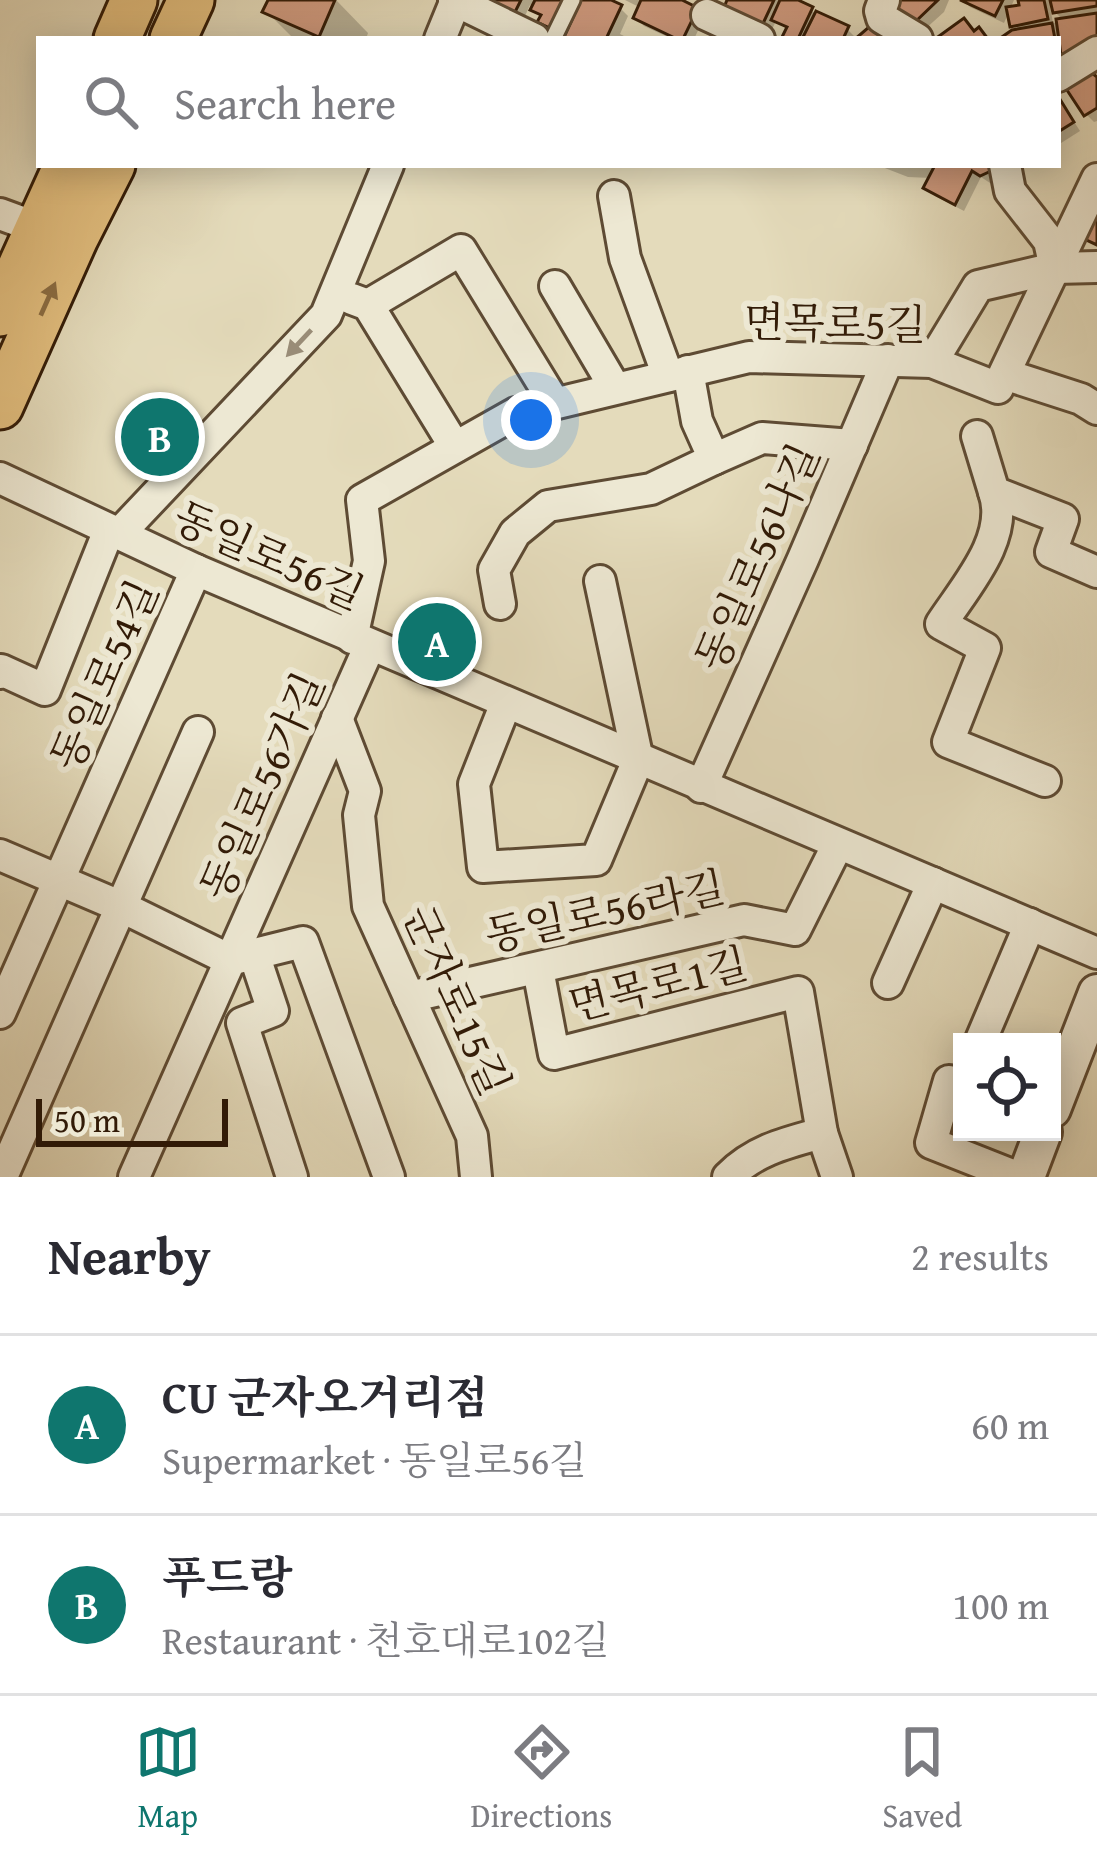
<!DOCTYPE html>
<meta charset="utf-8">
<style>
body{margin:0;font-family:"Gentium Book Plus","Noto Serif KR",serif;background:#f2f2f3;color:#2b2b33}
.controls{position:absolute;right:36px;bottom:36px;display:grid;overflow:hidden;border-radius:0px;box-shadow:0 6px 30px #0003}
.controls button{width:108px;height:108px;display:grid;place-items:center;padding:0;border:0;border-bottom:3px solid #e1e1e2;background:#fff;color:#2b2b33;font:60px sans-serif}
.scale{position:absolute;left:36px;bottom:30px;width:192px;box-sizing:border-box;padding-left:12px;border:6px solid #321b07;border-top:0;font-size:33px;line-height:42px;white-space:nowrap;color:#321b07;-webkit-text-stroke:9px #ede8d3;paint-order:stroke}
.you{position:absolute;left:531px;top:420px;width:42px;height:42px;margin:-30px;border:9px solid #fff;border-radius:50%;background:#1a73e8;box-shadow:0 0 0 18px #1a73e833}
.badge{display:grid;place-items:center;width:78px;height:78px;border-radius:50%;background:#0f766e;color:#fff;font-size:39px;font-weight:700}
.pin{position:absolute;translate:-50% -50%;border:6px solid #fff;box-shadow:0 3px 12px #0006}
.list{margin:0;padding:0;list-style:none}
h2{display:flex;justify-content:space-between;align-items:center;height:156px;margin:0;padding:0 48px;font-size:51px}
h2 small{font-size:39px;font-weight:400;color:#7c7c81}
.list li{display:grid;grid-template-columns:78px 1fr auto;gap:36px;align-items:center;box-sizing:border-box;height:180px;padding:0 48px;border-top:3px solid #e1e1e2}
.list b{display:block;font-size:45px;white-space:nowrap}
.list p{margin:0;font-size:39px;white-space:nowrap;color:#7c7c81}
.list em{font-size:39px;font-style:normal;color:#7c7c81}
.icon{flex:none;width:66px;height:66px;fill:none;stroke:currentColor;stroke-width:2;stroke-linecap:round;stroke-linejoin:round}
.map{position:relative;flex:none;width:1097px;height:1177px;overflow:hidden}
.search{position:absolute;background:#fff;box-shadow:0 6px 30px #0003;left:36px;right:36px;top:36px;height:132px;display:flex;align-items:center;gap:30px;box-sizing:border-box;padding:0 42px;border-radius:0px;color:#7c7c81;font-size:45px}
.sheet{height:516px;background:#fff}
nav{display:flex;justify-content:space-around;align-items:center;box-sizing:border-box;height:168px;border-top:3px solid #e1e1e2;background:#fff;font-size:33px;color:#7c7c81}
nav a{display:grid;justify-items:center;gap:6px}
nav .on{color:#0f766e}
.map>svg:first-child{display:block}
.shadow{fill:#0003;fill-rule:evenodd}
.building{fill:#cf9a7f;stroke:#321b07;stroke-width:3}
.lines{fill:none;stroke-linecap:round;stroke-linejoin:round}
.service-casing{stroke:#5e4b34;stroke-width:21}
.minor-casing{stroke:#5e4b34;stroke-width:36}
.tertiary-casing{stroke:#5e4b34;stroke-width:42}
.primary-casing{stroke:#321b07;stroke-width:51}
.service{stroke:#ede8d3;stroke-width:15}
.minor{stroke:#ede8d3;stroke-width:30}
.tertiary{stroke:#ede8d3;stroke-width:36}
.primary{stroke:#e2be7e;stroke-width:45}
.oneway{fill:#8a6c42}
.oneway2{fill:#998c77}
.labels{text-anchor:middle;stroke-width:12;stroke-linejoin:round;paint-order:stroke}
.street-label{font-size:42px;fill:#321b07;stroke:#ede8d3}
</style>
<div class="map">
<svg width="1097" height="1177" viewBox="0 0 1097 1177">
<rect width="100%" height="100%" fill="#e4dbbb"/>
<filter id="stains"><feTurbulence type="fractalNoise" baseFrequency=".00167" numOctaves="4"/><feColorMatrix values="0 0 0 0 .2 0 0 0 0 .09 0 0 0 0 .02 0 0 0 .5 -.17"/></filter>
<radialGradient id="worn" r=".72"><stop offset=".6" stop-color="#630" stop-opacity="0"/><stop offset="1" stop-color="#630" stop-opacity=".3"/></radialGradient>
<!-- shadow -->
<g class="shadow">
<polygon points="271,0 336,0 368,33 366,39 294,39 266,11"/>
<polygon points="492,0 604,0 620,8 628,16 620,34 630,39 566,39 549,30 541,22 543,18 530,5 525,16"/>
<polygon points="625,0 675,0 704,18 694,39 672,39 644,26 636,18 641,8"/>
<polygon points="731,0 790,0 847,29 857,39 789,39 786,36 788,30 776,21 768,38"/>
<polygon points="901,0 949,0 944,12 923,31"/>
<path d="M963,0H1014L1010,9L1023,7L1021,0H1097V50L1062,51L1065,65L1058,70V39H1004L1019,32L1012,25L1010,10L1004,23L970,7ZM1050,7L1064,21L1053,23Z"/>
<polygon points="1097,79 1097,121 1094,122 1086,114"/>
<polygon points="1058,97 1080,131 1058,145"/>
<polygon points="877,165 997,165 998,180 990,183 981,177 964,211 935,196 927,187 931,178 908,177"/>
</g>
<!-- building -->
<g class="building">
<polygon points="268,0 335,0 319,37 262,12"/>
<polygon points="489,0 521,0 514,14 491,3"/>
<polygon points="535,0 569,0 554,30 537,22 541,15 530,10"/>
<polygon points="581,0 611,0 622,5 606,39 563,39"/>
<polygon points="641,0 682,0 698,8 683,39 677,39 633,18"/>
<polygon points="727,0 774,0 759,32 721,15"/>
<polygon points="780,0 798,0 813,7 798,39 782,37 787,27 771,20"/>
<polygon points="898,0 938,0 913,24 893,14"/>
<polygon points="960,0 1003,0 995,16"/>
<polygon points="1018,0 1044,0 1048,19 1010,27 1006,7 1019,5"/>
<polygon points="1050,0 1097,0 1097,6 1053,13"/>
<polygon points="816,11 849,26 843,39 802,39"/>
<polygon points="1097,13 1097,41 1083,52 1061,55 1056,19"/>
<polygon points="964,18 974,31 979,27 988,39 935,39"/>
<polygon points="1052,23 1055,39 999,39 1012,30"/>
<polygon points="869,27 872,30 889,36 886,39 855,39"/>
<polygon points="1087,69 1097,77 1097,108 1084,116 1063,84"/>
<polygon points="1058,96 1074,122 1058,132"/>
<polygon points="935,165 989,165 991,171 980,176 972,171 955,205 923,188"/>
<polygon points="1097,196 1097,245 1078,236"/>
</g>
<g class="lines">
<!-- service casing -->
<g class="service-casing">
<polyline id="service" points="553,39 572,0"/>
</g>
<!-- minor casing -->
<g class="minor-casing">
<g id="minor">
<polyline points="454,0 534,39"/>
<polyline points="884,0 880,11 882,18 917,39"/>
<polyline points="707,15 759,39"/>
<polyline points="440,39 456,0"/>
<polyline points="1058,76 1097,52"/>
<polyline points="1005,165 1010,191 1049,241 1055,268"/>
<polyline points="1097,179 1004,374 1081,399 1097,409"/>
<polyline points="614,196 625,258 668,376"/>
<polyline points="0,214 38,228"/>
<polyline points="555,286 615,388"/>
<polyline points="352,299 368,305 455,447"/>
<polyline points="368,305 461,250 554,402"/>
<polyline points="932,362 978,286 1055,268 1097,267"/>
<polyline points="977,436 994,492 1063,519 1051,552 1097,572"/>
<polyline points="714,459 762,438 852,445"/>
<polyline points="0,478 196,570 1097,953"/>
<path d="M994,492C1010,538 965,587 941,624L985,648L948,742L1045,781"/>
<polyline points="119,534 326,315 388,165"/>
<polyline points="500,604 494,570 515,533 548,506 651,489 714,459 697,421 688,371"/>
<polyline points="352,638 369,561 362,500 516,413 749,357 932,362 998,388"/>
<polyline points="0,673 1,670 45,690 109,530"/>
<polyline points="506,703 474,784 483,867 596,860 638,760 600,581"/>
<polyline points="337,718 365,791 359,815 368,906 472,1136 476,1177"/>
<polyline points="701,787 803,559 888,360"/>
<polyline points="0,855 122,907 230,960 303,942 389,1177"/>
<polyline points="254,954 273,1011 242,1023 292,1177"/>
<polyline points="538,969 554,1054 798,992 822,1133 837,1177"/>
<polyline points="888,983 933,883"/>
<polyline points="409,997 744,920 795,930 838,844"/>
<polyline points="0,1013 196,570"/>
<polyline points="980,1042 1030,924"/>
<polyline points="962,1083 949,1081 931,1143 1017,1177"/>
<polyline points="2,1177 198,732"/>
<polyline points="134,1177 370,645"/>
<path d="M728,1177C755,1150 785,1143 822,1133"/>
</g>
</g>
<!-- tertiary casing -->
<g class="tertiary-casing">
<g id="tertiary">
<polyline points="1052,1109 1097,993"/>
<polyline points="1026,1177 1043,1132"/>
</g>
</g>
<!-- primary casing -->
<g class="primary-casing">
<g id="primary">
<polyline points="117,39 134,0"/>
<polyline points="173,39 191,0"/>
<polyline points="0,313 67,165"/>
<polyline points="0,406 75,238 112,165"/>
</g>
</g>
<!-- service -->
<use href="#service" class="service"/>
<!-- minor -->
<use href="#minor" class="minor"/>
<!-- tertiary -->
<use href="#tertiary" class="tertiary"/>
<!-- primary -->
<use href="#primary" class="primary"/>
</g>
<!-- one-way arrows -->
<defs><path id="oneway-solid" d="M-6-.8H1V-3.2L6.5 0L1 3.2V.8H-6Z" transform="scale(3)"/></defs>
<use class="oneway" href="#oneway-solid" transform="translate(48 299) rotate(-66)"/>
<use class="oneway2" href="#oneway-solid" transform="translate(299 343) rotate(133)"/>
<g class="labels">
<!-- street labels -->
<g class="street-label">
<text transform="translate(835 323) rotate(1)" y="15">면목로5길</text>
<text transform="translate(269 555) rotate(24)" y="15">동일로56길</text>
<text transform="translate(757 557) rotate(-66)" y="15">동일로56나길</text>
<text transform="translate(104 675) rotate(-66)" y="15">동일로54길</text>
<text transform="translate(262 786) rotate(-66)" y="15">동일로56가길</text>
<text transform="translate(605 911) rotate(-12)" y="15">동일로56라길</text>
<text transform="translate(658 984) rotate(-14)" y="15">면목로1길</text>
<text transform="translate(457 1000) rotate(66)" y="15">군자로15길</text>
</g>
</g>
<rect width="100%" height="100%" filter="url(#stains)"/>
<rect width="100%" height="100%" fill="url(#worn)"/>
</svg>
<div class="controls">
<button><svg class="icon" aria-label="locate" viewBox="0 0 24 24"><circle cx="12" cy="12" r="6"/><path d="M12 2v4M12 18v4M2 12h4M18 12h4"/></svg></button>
</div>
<div class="scale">50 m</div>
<div class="you"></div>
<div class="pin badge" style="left:437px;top:642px">A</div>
<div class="pin badge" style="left:160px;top:437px">B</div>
<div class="search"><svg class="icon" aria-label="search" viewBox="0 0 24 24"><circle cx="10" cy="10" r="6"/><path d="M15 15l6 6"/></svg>Search here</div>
</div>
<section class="sheet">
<h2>Nearby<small>2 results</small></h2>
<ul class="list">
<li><span class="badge">A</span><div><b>CU 군자오거리점</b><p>Supermarket · 동일로56길</p></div><em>60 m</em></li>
<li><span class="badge">B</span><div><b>푸드랑</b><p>Restaurant · 천호대로102길</p></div><em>100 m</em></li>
</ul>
</section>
<nav>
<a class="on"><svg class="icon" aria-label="map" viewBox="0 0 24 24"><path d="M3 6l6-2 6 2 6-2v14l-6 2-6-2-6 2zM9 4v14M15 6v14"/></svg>Map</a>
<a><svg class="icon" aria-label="directions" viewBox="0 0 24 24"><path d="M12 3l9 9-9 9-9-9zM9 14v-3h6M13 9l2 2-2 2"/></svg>Directions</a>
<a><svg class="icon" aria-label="saved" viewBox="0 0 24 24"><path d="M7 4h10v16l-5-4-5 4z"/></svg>Saved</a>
</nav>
